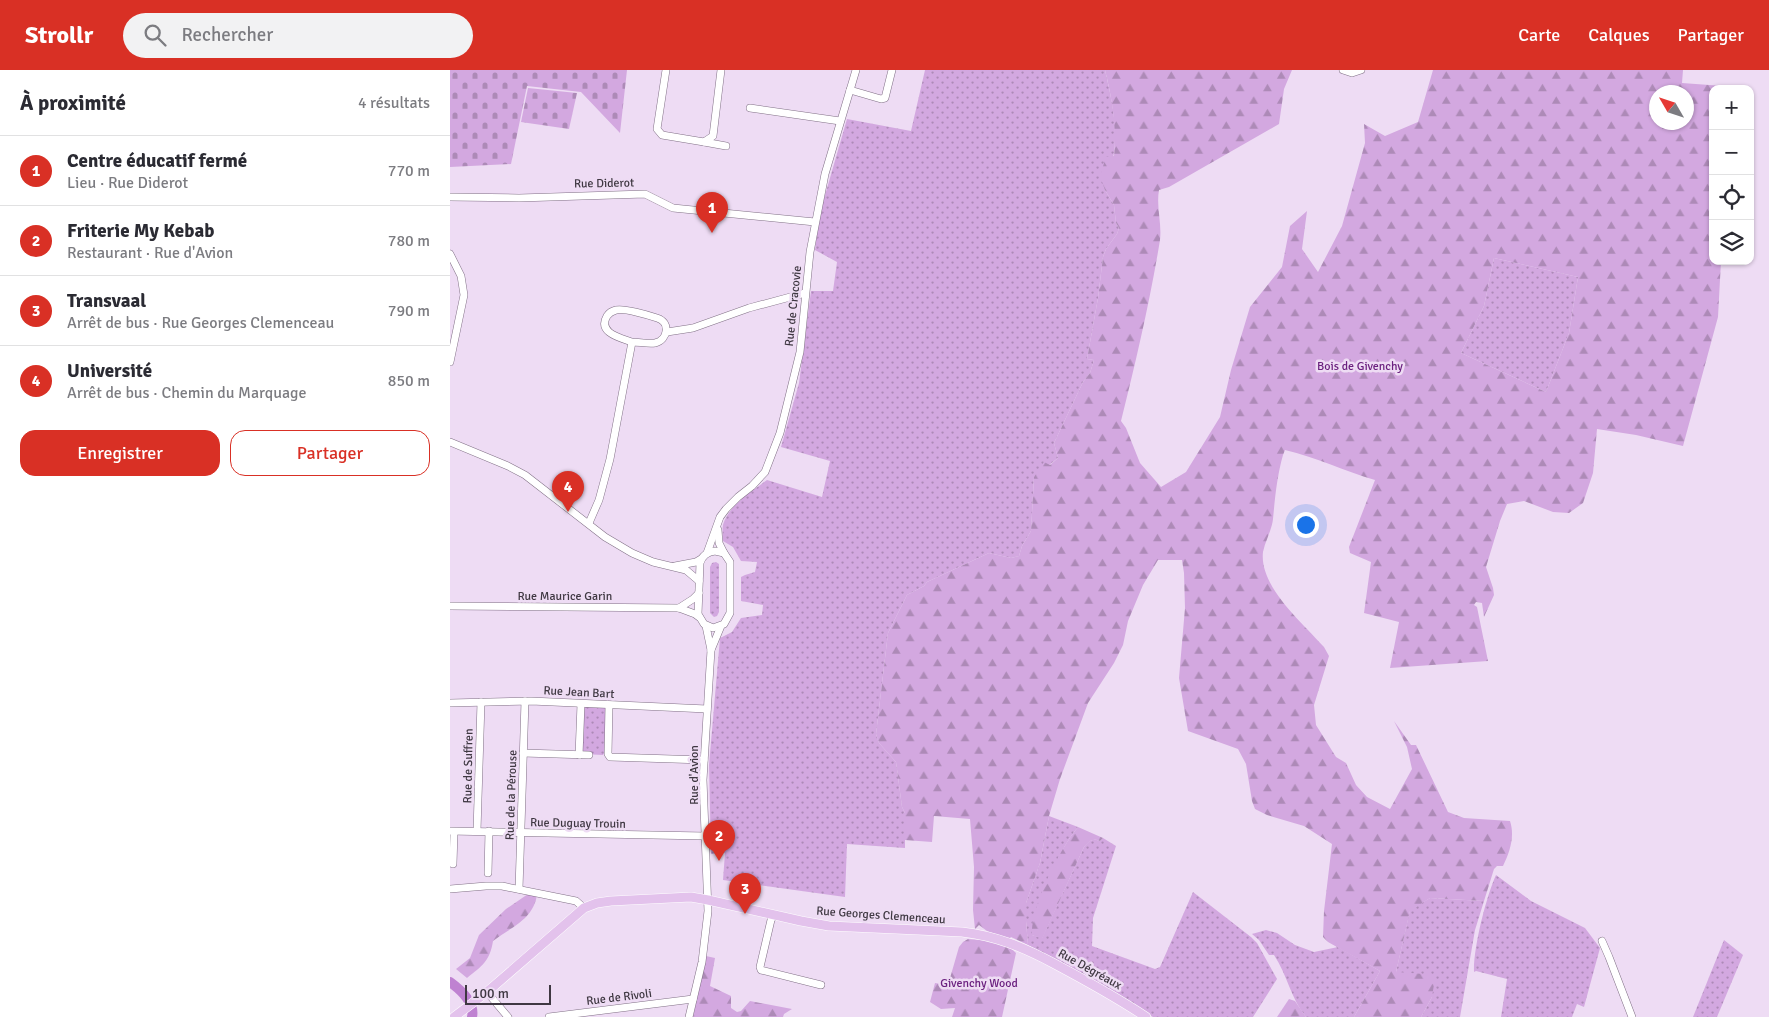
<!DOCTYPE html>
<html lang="fr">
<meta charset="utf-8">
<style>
body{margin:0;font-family:Signika,sans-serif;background:#f2f2f3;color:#2b2b33}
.controls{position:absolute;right:15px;top:15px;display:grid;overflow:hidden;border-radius:10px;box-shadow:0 1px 4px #0004}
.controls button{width:45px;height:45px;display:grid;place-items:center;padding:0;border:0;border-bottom:1px solid #e1e1e2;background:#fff;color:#2b2b33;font:25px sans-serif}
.compass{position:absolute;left:1199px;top:15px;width:45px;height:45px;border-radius:50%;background:#fff;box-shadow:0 1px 4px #0004;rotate:309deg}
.scale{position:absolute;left:15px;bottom:12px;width:86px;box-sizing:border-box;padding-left:5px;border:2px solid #3f3842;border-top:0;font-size:14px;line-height:18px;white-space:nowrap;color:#3f3842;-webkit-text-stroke:4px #eedcf4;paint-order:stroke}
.you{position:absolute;left:855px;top:454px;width:18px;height:18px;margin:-12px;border:4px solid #fff;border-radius:50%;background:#1a73e8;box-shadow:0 0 0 8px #1a73e833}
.badge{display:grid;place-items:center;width:32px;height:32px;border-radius:50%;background:#d93025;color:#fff;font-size:16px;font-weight:700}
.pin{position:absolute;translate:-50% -41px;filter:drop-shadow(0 1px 2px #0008)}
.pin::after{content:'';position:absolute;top:26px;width:18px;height:15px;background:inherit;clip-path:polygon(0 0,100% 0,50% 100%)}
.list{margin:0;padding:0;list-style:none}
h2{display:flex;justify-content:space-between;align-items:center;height:65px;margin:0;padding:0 20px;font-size:21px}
h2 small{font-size:16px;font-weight:400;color:#7c7c81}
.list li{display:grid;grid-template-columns:32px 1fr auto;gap:15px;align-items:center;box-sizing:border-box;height:70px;padding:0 20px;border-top:1px solid #e1e1e2}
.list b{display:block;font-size:19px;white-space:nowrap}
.list p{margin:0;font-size:16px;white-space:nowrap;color:#7c7c81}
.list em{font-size:16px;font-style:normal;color:#7c7c81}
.actions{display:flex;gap:10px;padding:15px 20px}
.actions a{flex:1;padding:11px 0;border:1px solid #d93025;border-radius:15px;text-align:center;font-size:18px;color:#d93025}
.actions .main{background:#d93025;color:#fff}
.icon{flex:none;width:28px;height:28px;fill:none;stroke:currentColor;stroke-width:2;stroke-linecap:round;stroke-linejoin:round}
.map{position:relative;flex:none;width:1319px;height:947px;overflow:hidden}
header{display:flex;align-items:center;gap:30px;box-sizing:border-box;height:70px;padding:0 25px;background:#d93025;color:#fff}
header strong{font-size:24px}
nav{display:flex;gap:28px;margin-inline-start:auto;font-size:18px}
.search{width:350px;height:45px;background:#f2f2f3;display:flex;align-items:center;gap:12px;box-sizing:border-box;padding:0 18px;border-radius:28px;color:#7c7c81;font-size:19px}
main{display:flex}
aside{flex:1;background:#fff}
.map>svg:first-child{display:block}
.grass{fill:url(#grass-dots)}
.forest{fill:url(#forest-firs);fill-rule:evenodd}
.cemetery{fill:url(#cemetery-stones)}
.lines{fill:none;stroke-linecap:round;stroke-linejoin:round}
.river{stroke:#bf82d1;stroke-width:10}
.minor-casing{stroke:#817086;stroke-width:8}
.major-casing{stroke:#fff;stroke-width:10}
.minor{stroke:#fff;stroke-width:7}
.major{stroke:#e3c2ec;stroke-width:9}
.labels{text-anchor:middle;stroke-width:5;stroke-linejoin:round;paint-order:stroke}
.street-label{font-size:12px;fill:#3f3842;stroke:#eedcf4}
.park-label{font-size:12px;fill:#6b217f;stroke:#eedcf4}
</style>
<header>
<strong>Strollr</strong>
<div class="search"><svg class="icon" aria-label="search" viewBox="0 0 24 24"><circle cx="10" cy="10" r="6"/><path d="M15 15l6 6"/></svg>Rechercher</div>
<nav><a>Carte</a><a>Calques</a><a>Partager</a></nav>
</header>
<main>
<aside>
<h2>À proximité<small>4 résultats</small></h2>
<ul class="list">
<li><span class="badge">1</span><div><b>Centre éducatif fermé</b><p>Lieu · Rue Diderot</p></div><em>770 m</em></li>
<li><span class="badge">2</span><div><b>Friterie My Kebab</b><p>Restaurant · Rue d'Avion</p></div><em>780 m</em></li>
<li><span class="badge">3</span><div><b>Transvaal</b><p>Arrêt de bus · Rue Georges Clemenceau</p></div><em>790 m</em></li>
<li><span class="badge">4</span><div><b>Université</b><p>Arrêt de bus · Chemin du Marquage</p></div><em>850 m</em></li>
</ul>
<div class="actions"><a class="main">Enregistrer</a><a>Partager</a></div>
</aside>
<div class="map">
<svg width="1319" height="947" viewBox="0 0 1319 947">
<defs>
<pattern id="grass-dots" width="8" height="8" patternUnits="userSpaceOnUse" patternTransform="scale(1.25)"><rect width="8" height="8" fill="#d3a8e0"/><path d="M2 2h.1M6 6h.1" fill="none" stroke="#ad8ab7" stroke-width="1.8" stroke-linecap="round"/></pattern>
<pattern id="forest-firs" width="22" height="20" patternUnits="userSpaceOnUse" patternTransform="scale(1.25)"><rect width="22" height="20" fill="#d3a8e0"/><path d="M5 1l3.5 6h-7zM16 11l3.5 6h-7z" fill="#ad8ab7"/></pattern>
<pattern id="cemetery-stones" width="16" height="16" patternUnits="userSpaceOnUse" patternTransform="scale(1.25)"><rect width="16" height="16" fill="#d3a8e0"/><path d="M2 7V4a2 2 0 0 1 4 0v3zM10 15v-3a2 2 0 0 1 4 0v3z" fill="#ad8ab7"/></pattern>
</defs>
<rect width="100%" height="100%" fill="#eedcf4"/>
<!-- grass -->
<g class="grass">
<path d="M475,0H655C660,22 666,47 665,70C665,87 659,104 655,120L664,135L666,153L669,158L667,164L656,179L653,187L648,228L637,289L644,290L640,303L633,312L604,373L608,388L584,407L581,461L572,476L569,486L561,488L539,483L477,512L474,516L457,525L438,563L426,664L429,673L446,692L452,737L455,743V778L397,774L395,827L273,810L275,783L261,784L259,695L270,568L282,562L291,548L312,545L313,535L291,531V507L295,505L305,502L307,492L291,491L283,477L273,471C273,466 272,460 273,455C278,436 302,421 317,410L372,427L380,391L331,377L349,313L361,221H383L387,192L365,180L369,146L397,49L461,61Z"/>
<polygon points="1044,188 1128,207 1119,263 1096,322 1011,283 1034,236"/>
<polygon points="266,492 269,494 269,542 267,546 264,547 260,543 260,497 262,493"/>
<polygon points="136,636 155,637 157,639 155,682 153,685 133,684 131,681 133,639"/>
<path d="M599,746L628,757C603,787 594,829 582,865L592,868L634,777C639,771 642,768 650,771L653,768L666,776L643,848L642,876L705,899L710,897L743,822L801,867L807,873L827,909L803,947H703L640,908L578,875L576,851V833L590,793Z"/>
<path d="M1046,805L1081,831L1135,858L1150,878L1134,937L1127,934L1122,947H1051L1057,909L1026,901L1024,902C1023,879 1036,827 1046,805Z"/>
<polygon points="980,828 1034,831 1025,860 1010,947 971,947 982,927 946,902 960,840"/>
<path d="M816,860L827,863L845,875L864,882L888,877L930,901L904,947H856C841,929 837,904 824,885H819L809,870L802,864Z"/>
<polygon points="1274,870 1293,885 1267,947 1243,947"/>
</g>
<!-- forest -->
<g class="forest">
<path d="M655,0H842L834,19L829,54L719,117L709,120C706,137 712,153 710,170C700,231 686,291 671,351L676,358L690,393L711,417L736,402L770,347L781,300L800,237L832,197L840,156L857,141L852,179L868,202L892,156L915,73L914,54L935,66L968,52L983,0H1233L1232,13L1287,17V19H1263V191H1271L1268,247L1233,376L1186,365L1147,359L1143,403L1133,433L1119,443L1103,442L1074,431L1057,434L1050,451L1036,497L1043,518L1044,525L1034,547L1032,533L1026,532L1024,535L1027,537L1038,591L940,598L949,552L914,543L921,492L900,483L899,477L925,410C894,401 866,387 835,380L833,385C827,406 825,428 823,449C822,460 815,471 813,482C809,517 854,554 874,577L879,586L864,635L866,655L886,687L896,693L906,715L917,727L940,739L962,699L957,677L944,651L961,675H966L998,742L1014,748L1060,751C1065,766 1060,782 1053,796H1047L1044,799L1034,831L980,828L960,841L946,902L974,904L985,908L982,927L971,947H904L930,901L878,872L873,867L874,841L882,774L854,756L817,745L805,739L802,731L796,694L788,679L738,661L729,608L735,538L734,503L732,490H708L693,515L678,551L673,575L664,593L638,633L610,709L599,746L590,793L576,833V851L578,875L561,867L559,869L537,861L529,855L525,859L523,840L524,797L520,749L484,746L482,772L455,770V743L452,737L446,692L429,673L426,664L438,563L457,525L474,516L477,512L539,483L561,488L569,486L572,476L581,461L584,407L594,392L600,395L608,388L604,373L633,312L640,303L644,290L637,289L648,228L653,187L656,179L667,164L669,158L666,153L664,135L655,120L650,106L656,87L664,86C667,58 662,28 655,0ZM1206,22H1236V52H1206ZM1044,188L1128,207L1119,263L1096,322L1011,283L1034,236Z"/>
<path d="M628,757L653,768L650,771C642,768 640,771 634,777L592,869L582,865C580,838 610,778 628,757Z"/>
<path d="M78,824L87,825C83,850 61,857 43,871C40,891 32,896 17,908L6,899L20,888L29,865L56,839Z"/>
<path d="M518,869C533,870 556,871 566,883L552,947H502L505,938L491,939L480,932L485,913L498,915L509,877L513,872Z"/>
<polygon points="256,886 265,888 260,916 281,926 281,938 287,942 291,941 300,931 342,939 334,944 333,947 243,947"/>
<polygon points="839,929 845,931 856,947 827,947"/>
</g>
<!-- cemetery -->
<g class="cemetery">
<polygon points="0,0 177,0 170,63 131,22 77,16 61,94 0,97"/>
<polygon points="78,18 127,23 119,59 71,52"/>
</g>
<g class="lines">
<!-- river -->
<path class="river" d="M0,912C11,920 25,933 22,947"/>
<!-- minor casing -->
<g class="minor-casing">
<g id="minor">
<polyline points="216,0 207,59 212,65 254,72 263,66 271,0"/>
<polyline points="893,0 902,3 911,0"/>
<polyline points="400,20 431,29 435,28 442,0"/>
<polyline points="300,38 390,51"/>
<polyline points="254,72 276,76"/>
<polyline points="0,127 69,128 195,124 223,138 365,152"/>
<polyline points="0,184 11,206 14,225 0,292"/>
<polyline points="217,262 243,258 299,238 355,223"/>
<polyline points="0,372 58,396 75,405 155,467 182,483 203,492 236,500 249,511"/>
<path d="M139,453L149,430L160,389L182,272C171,268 147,263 157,246C159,243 162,241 166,240C174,238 198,245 207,248C221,252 218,270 205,273C198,274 189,272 182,272"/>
<polyline points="268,460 269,473 274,483"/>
<path d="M265,481L274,483L280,492V543L274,554L263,558L254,554L248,544L250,493C252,486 257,482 265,481Z"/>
<polyline points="257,483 270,447 276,439 288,427 302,416 315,402 330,363 350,282 360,182 375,104 406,0"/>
<polyline points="225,496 246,492 251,489"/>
<polyline points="0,536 229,538 245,544 249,547"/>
<polyline points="229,538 243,529 249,523"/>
<polyline points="261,580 271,556"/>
<polyline points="0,633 81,631 257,639"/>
<polyline points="159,635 158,684 160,687 254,690"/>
<polyline points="73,683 139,685"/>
<polyline points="129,685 131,634"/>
<polyline points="0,761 255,766"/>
<polyline points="27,761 31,632"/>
<polyline points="3,794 4,762"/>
<polyline points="38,803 39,761"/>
<polyline points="0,819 36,816 52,816 126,831 134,838"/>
<polyline points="69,819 75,631"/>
<polyline points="324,845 321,850 310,897 311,900 371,915"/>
<polyline points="1152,871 1159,887 1182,947"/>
<polyline points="37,922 58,947"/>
<polyline points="99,947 243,929"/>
<polyline points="239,947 252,892 258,841 253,710 261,580 256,556"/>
</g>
</g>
<!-- major casing -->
<g class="major-casing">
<path id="major" d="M4,947L37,922L134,838L147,833L161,831L241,827L258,830L351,851L379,856L512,862C546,866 573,877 603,893C635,910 666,927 696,947"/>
</g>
<!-- minor -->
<use href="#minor" class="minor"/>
<!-- major -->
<use href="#major" class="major"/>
</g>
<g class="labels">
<!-- street labels -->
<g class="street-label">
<text transform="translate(154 113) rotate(-1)" y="4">Rue Diderot</text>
<text transform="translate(343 236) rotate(-84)" y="4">Rue de Cracovie</text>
<text x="115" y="530">Rue Maurice Garin</text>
<text transform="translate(129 622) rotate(3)" y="4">Rue Jean Bart</text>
<text transform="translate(18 696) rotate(-89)" y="4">Rue de Suffren</text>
<text transform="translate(244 705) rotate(-90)" y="4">Rue d'Avion</text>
<text transform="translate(61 725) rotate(-88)" y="4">Rue de la Pérouse</text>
<text transform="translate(128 753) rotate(1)" y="4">Rue Duguay Trouin</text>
<text transform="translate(431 845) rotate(4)" y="4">Rue Georges Clemenceau</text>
<text transform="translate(640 899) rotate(29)" y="4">Rue Dégréaux</text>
<text transform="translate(169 927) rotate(-7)" y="4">Rue de Rivoli</text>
</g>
<!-- park labels -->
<g class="park-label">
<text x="910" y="300">Bois de Givenchy</text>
<text x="529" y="917">Givenchy Wood</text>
</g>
</g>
</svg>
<div class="controls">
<button>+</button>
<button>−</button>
<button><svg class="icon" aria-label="locate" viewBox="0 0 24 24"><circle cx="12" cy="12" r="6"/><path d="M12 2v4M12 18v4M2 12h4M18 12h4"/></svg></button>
<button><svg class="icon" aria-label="layers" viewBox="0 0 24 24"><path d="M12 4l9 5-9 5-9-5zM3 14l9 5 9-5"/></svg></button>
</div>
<svg class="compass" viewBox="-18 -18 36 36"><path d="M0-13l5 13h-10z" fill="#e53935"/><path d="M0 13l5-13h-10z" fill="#7c7c81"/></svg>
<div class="scale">100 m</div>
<div class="you"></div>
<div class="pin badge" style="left:262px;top:163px">1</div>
<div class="pin badge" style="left:269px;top:791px">2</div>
<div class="pin badge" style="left:295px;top:844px">3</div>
<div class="pin badge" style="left:118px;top:442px">4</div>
</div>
</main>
